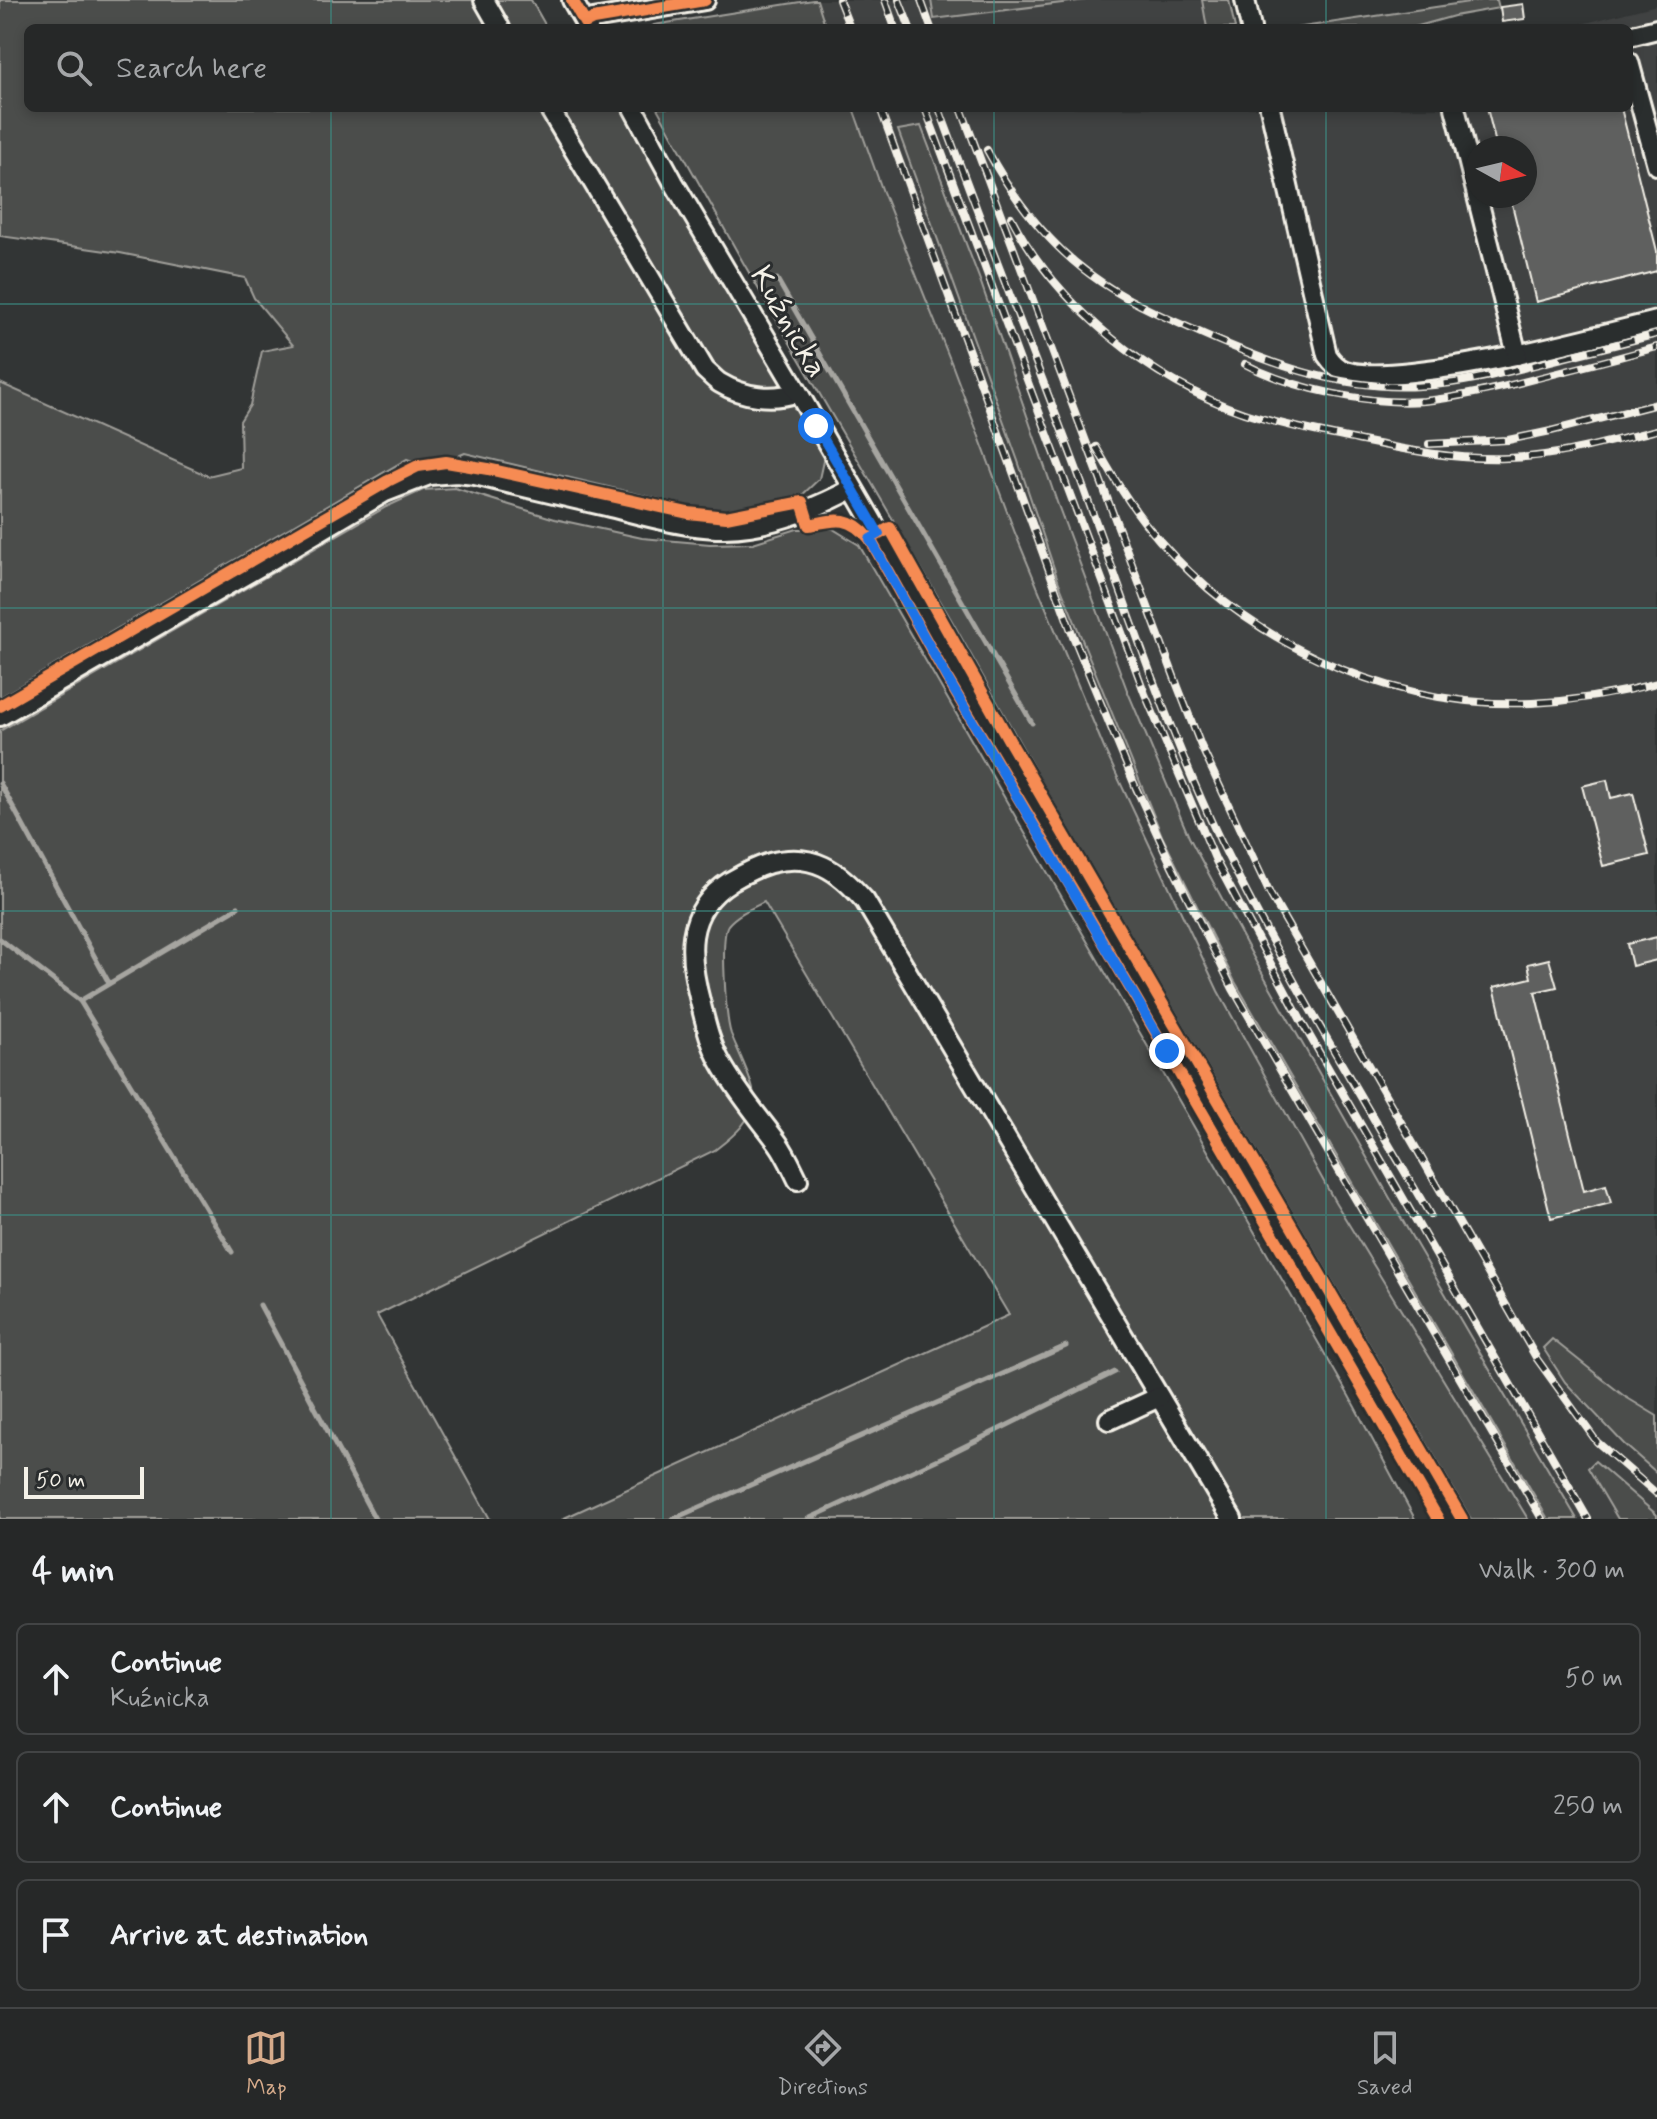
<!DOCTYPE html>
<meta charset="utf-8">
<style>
body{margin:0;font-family:Mynerve,sans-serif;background:#2e3030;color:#f1f3f6}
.compass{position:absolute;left:1465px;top:136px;width:72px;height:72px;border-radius:50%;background:#262828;box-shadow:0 4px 12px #0003;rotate:98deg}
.scale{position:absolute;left:24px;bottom:20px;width:120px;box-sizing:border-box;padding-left:8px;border:4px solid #f4f1e8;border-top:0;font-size:22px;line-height:28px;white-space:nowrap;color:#f4f1e8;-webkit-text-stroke:6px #2a2d2e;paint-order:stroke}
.stop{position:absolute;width:24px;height:24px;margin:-18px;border:6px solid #1a73e8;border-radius:50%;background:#fff}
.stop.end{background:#1a73e8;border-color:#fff;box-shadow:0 2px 8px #0008}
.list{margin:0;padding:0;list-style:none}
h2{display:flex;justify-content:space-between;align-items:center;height:104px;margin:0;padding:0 32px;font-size:34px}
h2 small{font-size:26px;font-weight:400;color:#a4a6a8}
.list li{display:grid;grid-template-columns:52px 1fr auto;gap:24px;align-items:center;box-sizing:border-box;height:112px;margin:0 16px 16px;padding:0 16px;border:2px solid #424445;border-radius:12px}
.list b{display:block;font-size:30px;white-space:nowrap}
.list p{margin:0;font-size:26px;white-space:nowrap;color:#a4a6a8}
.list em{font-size:26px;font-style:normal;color:#a4a6a8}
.icon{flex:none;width:44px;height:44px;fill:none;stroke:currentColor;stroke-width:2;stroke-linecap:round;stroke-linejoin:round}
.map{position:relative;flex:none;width:1657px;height:1519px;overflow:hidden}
.search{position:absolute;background:#262828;box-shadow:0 4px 12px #0003;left:24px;right:24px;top:24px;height:88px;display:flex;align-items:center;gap:20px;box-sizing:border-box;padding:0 28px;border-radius:12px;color:#a4a6a8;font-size:30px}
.sheet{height:488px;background:#262828}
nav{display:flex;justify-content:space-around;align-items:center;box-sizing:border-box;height:112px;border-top:2px solid #424445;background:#262828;font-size:22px;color:#a4a6a8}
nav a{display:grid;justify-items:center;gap:4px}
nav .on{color:#d6ab8b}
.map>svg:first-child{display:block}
.built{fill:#404242;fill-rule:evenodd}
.green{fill:#4b4d4c;stroke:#a09f9a;stroke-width:2}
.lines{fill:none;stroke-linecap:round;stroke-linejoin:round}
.stream{stroke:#a6a5a0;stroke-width:5}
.building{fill:#5f605f;stroke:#f4f1e8;stroke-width:2}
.minor-casing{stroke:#f4f1e8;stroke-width:24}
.minor{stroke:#2a2d2e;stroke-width:18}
.rail-casing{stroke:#f4f1e8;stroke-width:8}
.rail{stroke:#2a2d2e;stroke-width:5;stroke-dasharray:15;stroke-linecap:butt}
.cycleway-casing{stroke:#2a2d2e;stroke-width:17}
.cycleway{stroke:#f68b52;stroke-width:12}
.route{stroke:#1a73e8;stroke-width:10}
.grid{fill:none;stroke:#3d8f86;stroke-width:2;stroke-opacity:0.55}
.labels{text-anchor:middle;stroke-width:6;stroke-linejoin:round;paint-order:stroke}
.street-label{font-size:32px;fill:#f4f1e8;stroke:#2a2d2e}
</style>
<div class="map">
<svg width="1657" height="1519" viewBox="0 0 1657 1519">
<rect width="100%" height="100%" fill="#323535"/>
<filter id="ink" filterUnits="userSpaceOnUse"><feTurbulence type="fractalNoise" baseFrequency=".0125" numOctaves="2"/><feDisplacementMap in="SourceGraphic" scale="16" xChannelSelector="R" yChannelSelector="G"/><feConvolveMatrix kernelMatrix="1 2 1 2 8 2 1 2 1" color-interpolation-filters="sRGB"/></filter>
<g filter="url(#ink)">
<!-- built -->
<g class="built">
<polygon points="817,0 931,0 934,18 1086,0 1202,0 1207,28 826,28"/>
<path d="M1657,5V1519H1528L1334,1200L1218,991L1104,748L1015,533L883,192L853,108H1629V28H1566ZM1477,148H1525V196H1477Z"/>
</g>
<!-- green -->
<g class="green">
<path d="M0,0H531L547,28H28V108H633L827,443L819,479L799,498L755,508L720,511L694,509L680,504L465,453C448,461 424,467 407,459L0,697V383L208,476L241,468L240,421L250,405L262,351L293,345L254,298L245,278L120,253L0,236Z"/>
<polygon points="813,0 817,0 826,28 650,28 654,25"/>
<polygon points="931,0 1086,0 934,19"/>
<polygon points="1202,0 1229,0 1235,28 1207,28"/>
<polygon points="1482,0 1497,0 1499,8 1454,16 1411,28 1296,28"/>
<polygon points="657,108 853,108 883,192 953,367 1015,533 1104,748 1218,991 1334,1200 1528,1519 1471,1519 1040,779 952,621 744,264"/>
<polygon points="921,126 981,283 1058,505 1127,690 1189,837 1256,962 1412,1237 1577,1519 1548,1519 1234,980 1162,836 1059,583 1018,461 898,130"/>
<path d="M455,488L555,519L642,538L710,544L753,543L797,529H833L859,545L1349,1396L1415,1519H562L1009,1315L764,902C752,908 737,914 728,925C720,936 726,1020 731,1034C737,1049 755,1085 754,1098C751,1123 733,1136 715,1150L377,1315L490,1519H0V731L386,507L423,490Z"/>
<polygon points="1552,1339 1624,1396 1657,1416 1657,1473 1624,1444 1565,1382 1543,1348"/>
<polygon points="1595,1461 1657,1515 1657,1519 1618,1519 1588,1468"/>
</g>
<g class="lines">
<!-- stream -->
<g class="stream">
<polyline points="777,279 1032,723"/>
<polyline points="0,783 109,983"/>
<polyline points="0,939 80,1001 232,1252"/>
<polyline points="80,1001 238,907"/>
<polyline points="260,1305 375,1519"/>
<polyline points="673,1519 1066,1346"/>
<polyline points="808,1519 945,1456 1115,1372"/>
</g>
</g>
<!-- building -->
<g class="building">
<polygon points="1523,4 1525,19 1502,22 1500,7"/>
<polygon points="1487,108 1621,108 1657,251 1657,271 1536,302 1510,196 1525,196 1525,148 1497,148"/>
<polygon points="1607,780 1611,798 1633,793 1649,855 1603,866 1582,786"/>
<polygon points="1657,937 1657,960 1632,966 1627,944"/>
<polygon points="1549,959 1557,987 1535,992 1584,1191 1606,1185 1611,1203 1551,1218 1494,987 1531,978 1528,964"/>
</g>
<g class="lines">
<!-- minor casing -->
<g class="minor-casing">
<g id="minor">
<polyline points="484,0 500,28"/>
<polyline points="572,0 588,28"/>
<polyline points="1245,0 1251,28"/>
<polyline points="585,23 593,19 705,0"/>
<polyline points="1629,36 1657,29"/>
<polyline points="1629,62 1657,165"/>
<path d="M549,108L705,370C710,374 715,380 720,383C743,397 773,401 797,392"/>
<polyline points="633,108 674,183 792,382 1449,1519"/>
<path d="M1270,108L1327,355C1331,361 1337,368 1345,371C1363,377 1393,374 1412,372C1495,363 1576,341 1657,321"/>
<polyline points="1455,108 1477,195"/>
<polyline points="1477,196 1517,355"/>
<path d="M0,716L264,564L385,492L429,475L457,473L475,475C519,486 562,496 606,506C651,517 703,534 750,526C786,520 820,506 852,489"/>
<path d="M798,1180C792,1168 786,1154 778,1143C758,1116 737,1092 721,1063C711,1046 706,1025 701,1005C688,956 683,911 731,881C743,874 757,867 770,863C813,852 838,870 865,901L1232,1519"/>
<polyline points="1109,1420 1159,1397"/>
</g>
</g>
<!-- minor -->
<use href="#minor" class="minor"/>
<!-- rail casing -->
<g class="rail-casing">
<g id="rail">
<polyline points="839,0 850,28"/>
<polyline points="885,0 895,28"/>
<polyline points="899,0 910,28"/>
<polyline points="921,0 931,28"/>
<polyline points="880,108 1073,636 1136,788 1171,864 1233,989 1542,1519"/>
<polyline points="925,108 1145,694 1216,861 1304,1026 1588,1519"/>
<path d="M939,108C985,234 1035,358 1082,484C1126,604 1166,727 1221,842C1283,970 1359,1092 1430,1215"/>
<polyline points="961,108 1178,687 1201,746 1270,894 1537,1359 1597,1442 1657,1494"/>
<path d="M987,150C1013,198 1046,242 1091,275C1122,298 1157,314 1192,329C1265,362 1339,391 1420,386C1460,384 1500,374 1539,364C1578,354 1618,344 1657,334"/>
<path d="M1011,217C1056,305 1152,382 1244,413C1281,425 1319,432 1357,440C1407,450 1456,460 1507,458C1558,457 1608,442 1657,430"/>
<path d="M1245,364C1293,389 1369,405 1424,401C1462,397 1500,388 1538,378C1578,368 1617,358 1657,347"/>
<polyline points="1429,444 1508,440 1551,431 1657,404"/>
<path d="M1096,447C1111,473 1126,499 1145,523C1236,638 1384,709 1532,703C1574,701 1616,694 1657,683"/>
</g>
</g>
<!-- rail -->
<use href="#rail" class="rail"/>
<!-- cycleway casing -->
<g class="cycleway-casing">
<g id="cycleway">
<polyline points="572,0 585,23 593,19 705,0"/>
<polyline points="870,539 947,678 1076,895 1438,1519"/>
<path d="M0,706L388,481L418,466L446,462L488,469L688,513L726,517L802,502L809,525C837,519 850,515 870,539L890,528L1010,742L1462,1519"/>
</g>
</g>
<!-- cycleway -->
<use href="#cycleway" class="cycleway"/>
</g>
</g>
<g class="lines" filter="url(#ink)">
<!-- route -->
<polyline class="route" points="816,426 879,534 870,539 947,678 1167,1051"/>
</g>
<!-- grid -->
<path class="grid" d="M331,0V28M663,0V28M994,0V28M1326,0V28M331,108V1519M663,108V1519M994,108V1519M1326,108V1519M0,304H1657M0,608H1657M0,911H1657M0,1215H1657"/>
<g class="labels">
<!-- street labels -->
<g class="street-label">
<text transform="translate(790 321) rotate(60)" y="11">Kuźnicka</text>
</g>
</g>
</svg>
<svg class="compass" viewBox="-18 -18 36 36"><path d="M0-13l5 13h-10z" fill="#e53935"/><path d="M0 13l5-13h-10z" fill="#a4a6a8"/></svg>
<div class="scale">50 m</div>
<div class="stop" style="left:816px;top:426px"></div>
<div class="stop end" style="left:1167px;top:1051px"></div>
<div class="search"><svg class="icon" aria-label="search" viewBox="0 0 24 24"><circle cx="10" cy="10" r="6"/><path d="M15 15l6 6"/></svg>Search here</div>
</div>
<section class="sheet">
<h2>4 min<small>Walk · 300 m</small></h2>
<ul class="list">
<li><svg class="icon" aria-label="ahead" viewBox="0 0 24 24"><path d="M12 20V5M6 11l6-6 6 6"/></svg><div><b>Continue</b><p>Kuźnicka</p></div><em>50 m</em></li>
<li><svg class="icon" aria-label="ahead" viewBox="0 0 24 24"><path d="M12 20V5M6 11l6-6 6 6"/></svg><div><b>Continue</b></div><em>250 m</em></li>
<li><svg class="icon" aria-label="arrive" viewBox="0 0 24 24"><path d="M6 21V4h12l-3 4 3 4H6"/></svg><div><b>Arrive at destination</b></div></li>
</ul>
</section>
<nav>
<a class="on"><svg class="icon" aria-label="map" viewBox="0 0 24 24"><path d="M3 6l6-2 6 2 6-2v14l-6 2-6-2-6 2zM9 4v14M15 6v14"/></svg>Map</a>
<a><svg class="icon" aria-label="directions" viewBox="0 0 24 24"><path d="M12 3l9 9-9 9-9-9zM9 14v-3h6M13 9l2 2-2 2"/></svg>Directions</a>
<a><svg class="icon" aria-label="saved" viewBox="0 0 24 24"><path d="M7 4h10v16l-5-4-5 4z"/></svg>Saved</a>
</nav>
